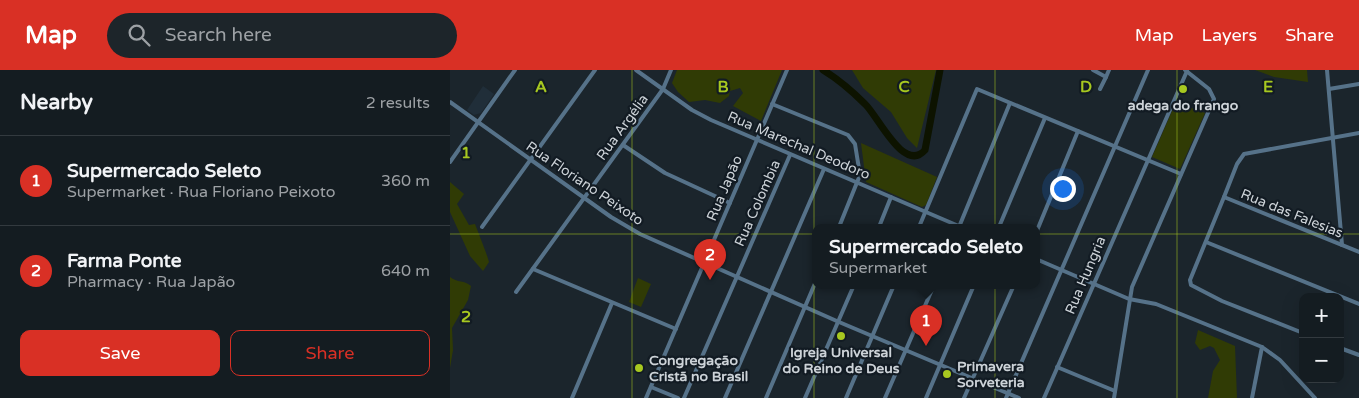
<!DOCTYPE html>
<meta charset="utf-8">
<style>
body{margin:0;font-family:"Varela Round",sans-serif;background:#1d252a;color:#f1f3f6}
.controls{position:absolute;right:15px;bottom:15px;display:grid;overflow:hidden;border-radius:10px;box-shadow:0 5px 20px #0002}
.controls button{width:45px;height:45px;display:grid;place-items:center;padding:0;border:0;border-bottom:1px solid #333a3f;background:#141c21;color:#f1f3f6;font:25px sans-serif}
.you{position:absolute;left:612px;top:118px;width:18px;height:18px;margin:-12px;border:4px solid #fff;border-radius:50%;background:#1a73e8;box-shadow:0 0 0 8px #1a73e833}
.badge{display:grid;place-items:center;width:32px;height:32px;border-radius:50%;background:#d93025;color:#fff;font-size:16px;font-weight:700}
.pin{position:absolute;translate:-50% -41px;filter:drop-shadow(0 1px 2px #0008)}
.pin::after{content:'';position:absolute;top:26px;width:18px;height:15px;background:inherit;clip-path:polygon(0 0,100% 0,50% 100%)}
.popup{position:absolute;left:362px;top:154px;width:228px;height:65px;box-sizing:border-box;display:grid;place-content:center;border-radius:10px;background:#141c21;filter:drop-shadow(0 1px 4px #0005);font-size:16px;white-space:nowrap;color:#9da1a5}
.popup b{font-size:19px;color:#f1f3f6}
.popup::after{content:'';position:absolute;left:50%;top:100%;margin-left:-10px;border:10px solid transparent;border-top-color:#141c21}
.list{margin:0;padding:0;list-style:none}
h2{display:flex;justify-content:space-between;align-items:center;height:65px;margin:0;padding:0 20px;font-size:21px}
h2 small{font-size:16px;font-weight:400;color:#9da1a5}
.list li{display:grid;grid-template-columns:32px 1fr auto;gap:15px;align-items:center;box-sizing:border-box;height:90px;padding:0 20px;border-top:1px solid #333a3f}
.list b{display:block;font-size:19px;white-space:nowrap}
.list p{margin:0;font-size:16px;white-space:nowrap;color:#9da1a5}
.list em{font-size:16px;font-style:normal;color:#9da1a5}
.actions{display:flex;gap:10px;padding:15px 20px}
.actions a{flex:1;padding:11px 0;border:1px solid #d93025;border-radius:10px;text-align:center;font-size:18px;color:#d93025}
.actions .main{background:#d93025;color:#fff}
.icon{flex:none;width:28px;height:28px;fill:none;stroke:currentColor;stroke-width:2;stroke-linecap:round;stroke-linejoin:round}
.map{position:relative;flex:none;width:909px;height:328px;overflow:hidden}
header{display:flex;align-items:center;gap:30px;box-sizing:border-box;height:70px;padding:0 25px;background:#d93025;color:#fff}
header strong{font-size:24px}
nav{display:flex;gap:28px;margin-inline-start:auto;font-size:18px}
.search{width:350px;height:45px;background:#1d252a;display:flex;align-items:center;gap:12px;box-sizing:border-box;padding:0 18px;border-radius:28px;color:#9da1a5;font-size:19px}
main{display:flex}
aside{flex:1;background:#141c21}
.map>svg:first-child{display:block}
.built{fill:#202e39}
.green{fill:#303b05}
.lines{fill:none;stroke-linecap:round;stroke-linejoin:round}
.river{stroke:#0d1300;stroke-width:7}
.minor{stroke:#567289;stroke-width:4}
.grid{fill:none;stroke:#a7c820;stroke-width:1;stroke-opacity:0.55}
.poi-dot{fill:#a7c820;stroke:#121b23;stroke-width:2}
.labels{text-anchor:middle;stroke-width:4.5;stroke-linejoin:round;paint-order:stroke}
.poi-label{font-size:14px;font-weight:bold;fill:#cdd3d8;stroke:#121b23}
.street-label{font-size:14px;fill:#cdd3d8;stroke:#121b23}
.grid-label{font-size:16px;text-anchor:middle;font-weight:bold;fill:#a7c820;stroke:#121b23;stroke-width:4.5;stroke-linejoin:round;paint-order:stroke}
</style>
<header>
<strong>Map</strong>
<div class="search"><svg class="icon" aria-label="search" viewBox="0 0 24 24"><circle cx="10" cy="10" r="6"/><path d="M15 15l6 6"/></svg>Search here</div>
<nav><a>Map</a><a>Layers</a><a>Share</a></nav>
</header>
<main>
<aside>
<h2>Nearby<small>2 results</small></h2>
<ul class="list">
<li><span class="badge">1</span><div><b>Supermercado Seleto</b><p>Supermarket · Rua Floriano Peixoto</p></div><em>360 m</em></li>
<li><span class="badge">2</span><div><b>Farma Ponte</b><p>Pharmacy · Rua Japão</p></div><em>640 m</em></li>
</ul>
<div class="actions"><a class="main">Save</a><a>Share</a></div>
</aside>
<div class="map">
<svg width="909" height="328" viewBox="0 0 909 328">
<rect width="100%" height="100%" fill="#1b252c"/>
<!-- built -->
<polygon class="built" points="33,16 44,24 31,43 24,45 17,40"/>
<!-- green -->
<g class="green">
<polygon points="227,0 332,0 311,51 283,36 293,23 290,18 280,21 279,26 270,33 255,30 239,32 228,22 222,13"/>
<polygon points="402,0 486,0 467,78 457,68 441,42 413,18"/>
<polygon points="805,0 857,0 858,12 824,7"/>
<polygon points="726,32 755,43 730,99 702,87"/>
<polygon points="411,73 487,107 476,135 472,137 416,112"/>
<path d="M0,112L14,124L7,134L19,155L25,154C28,162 37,184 39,192L33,201L20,186L0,142Z"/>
<path d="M0,207C7,213 15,210 21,216L18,230L2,258L3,280L0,298Z"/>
<polygon points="188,208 201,214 191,237 179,232"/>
<polygon points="748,260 785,276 787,328 758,328 763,301 770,290 764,278 760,276 750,280 745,273"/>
</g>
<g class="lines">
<!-- river -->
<path class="river" d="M373,0C388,9 403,22 415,34C428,46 454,104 475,80L490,0"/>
<!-- minor -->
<g class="minor">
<polyline points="186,0 242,40 261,50 511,157"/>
<polyline points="643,0 656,7 650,19"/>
<polyline points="877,0 892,175"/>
<polyline points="656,7 659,0"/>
<polyline points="879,19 909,14"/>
<polyline points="0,32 161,147 190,164 389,252 569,328"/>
<polyline points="322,34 398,65 405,74 410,105 389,157"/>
<polyline points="173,75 215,103 280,133"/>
<polyline points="0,92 65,0"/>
<polyline points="774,127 787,94 794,84 909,63"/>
<polyline points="32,157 145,0"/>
<polyline points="429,157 441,127"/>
<polyline points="469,157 527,19 731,104"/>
<polyline points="509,157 560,33"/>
<polyline points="549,157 595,48"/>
<polyline points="586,163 628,61"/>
<polyline points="756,172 909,234"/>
<polyline points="586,189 679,229 706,234 812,277 830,290 865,328"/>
<polyline points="83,199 226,259"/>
<polyline points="66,222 213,19 221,0"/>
<polyline points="853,263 772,231 741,215 740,210 774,127 909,182"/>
<polyline points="890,278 909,285"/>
<polyline points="607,297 665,321"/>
<polyline points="201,317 228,328"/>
<polyline points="122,328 162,233"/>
<polyline points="196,328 337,0"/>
<polyline points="234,328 340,85"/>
<polyline points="275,328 374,99"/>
<polyline points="316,328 366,211"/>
<polyline points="355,328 404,215"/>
<polyline points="396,328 444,215"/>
<polyline points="435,328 484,215"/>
<polyline points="476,328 524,215"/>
<polyline points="514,328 564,215"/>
<polyline points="556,328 698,0"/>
<polyline points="594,328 737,1"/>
<polyline points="664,328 682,217 764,29 759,19 735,0"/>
<polyline points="802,328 812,277"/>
</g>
</g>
<!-- grid -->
<path class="grid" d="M182,0V328M364,0V328M545,0V328M727,0V328M0,164H909"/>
<!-- markers -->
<g class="poi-dot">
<circle cx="733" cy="19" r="5"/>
<circle cx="391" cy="266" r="5"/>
<circle cx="189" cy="298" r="5"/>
<circle cx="497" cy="304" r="5"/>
</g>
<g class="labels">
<!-- poi labels -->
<g class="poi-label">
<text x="733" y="40">adega do frango</text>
<text x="391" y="287">Igreja Universal<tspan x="391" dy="16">do Reino de Deus</tspan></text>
<text x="199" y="295" text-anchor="start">Congregação<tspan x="199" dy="16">Cristã no Brasil</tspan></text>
<text x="507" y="301" text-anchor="start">Primavera<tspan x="507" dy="16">Sorveteria</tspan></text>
</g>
<!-- street labels -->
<g class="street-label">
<text transform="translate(172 57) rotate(-54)" y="5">Rua Argélia</text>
<text transform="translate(349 75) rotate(23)" y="5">Rua Marechal Deodoro</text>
<text transform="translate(135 113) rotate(34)" y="5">Rua Floriano Peixoto</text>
<text transform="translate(274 118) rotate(-67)" y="5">Rua Japão</text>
<text transform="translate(307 133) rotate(-66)" y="5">Rua Colombia</text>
<text transform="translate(842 143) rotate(22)" y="5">Rua das Falesias</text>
<text transform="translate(635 205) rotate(-67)" y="5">Rua Hungria</text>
</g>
</g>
<g class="grid-label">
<text x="91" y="22">A</text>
<text x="273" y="22">B</text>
<text x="454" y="22">C</text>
<text x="636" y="22">D</text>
<text x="818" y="22">E</text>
<text x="16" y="88">1</text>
<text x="16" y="252">2</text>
</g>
</svg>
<div class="controls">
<button>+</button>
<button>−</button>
</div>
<div class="you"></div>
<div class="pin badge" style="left:476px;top:276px">1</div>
<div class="popup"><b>Supermercado Seleto</b>Supermarket</div>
<div class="pin badge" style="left:260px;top:210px">2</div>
</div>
</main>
